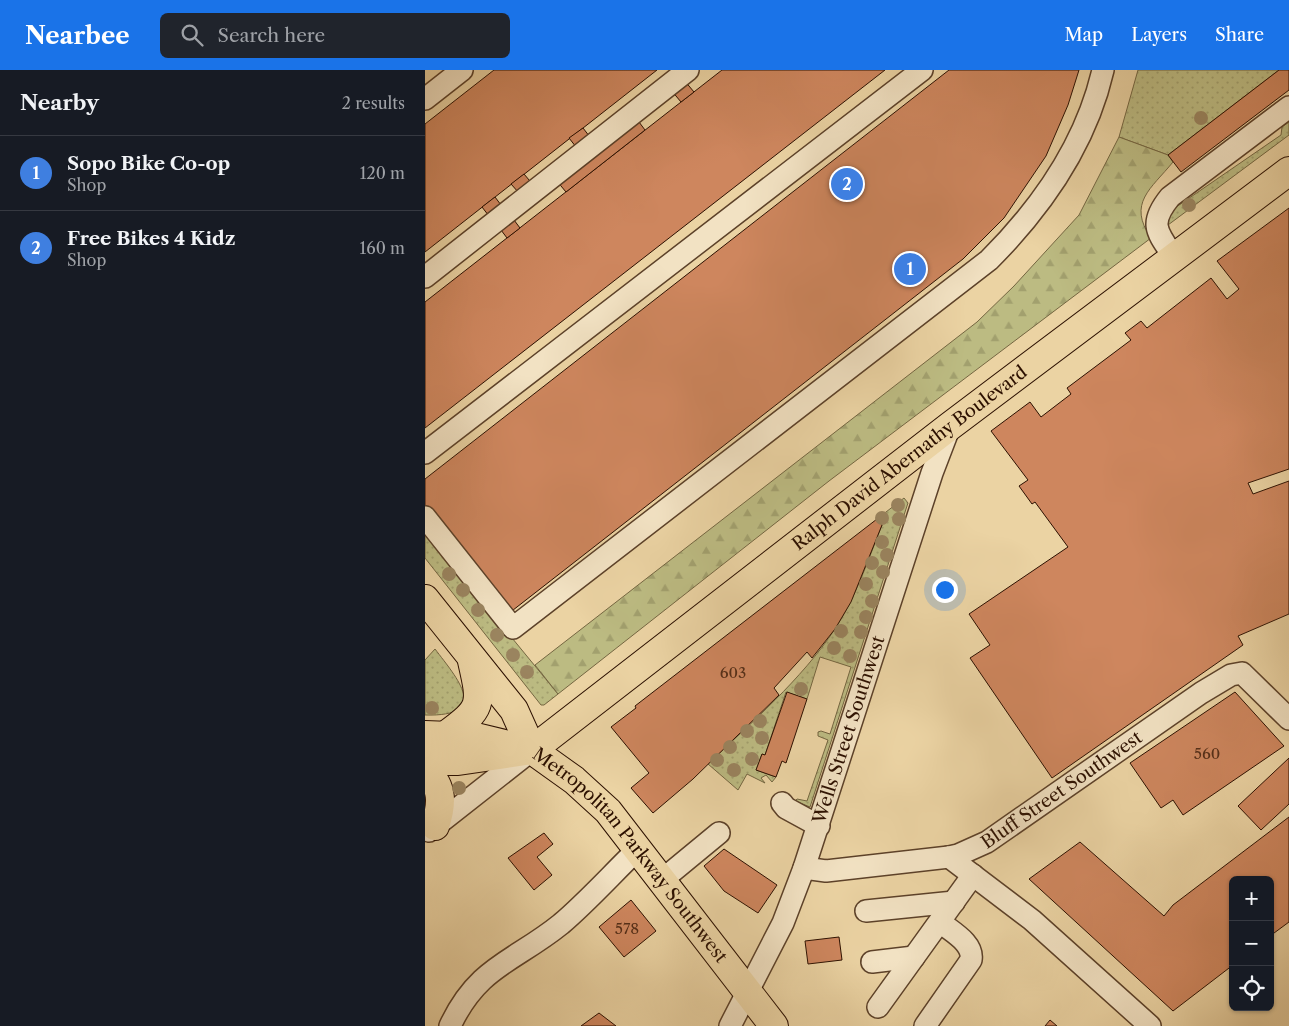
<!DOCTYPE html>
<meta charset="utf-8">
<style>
body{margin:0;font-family:"Libre Caslon Text",serif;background:#20242c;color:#f1f3f6}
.controls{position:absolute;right:15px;bottom:15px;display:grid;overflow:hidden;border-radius:8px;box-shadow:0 1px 4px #0004}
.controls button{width:45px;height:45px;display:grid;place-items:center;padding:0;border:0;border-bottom:1px solid #363941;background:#171b24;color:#f1f3f6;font:25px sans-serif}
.you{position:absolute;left:519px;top:519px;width:18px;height:18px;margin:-12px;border:4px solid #fff;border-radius:50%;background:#1a73e8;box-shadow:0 0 0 8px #1a73e833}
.badge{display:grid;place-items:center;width:32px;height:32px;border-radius:50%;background:#1a73e8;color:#fff;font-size:16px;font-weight:700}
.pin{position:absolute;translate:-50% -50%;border:2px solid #fff;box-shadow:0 1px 5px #0006}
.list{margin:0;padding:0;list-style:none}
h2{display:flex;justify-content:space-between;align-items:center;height:65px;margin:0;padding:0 20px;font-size:21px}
h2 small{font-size:16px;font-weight:400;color:#9ea1a6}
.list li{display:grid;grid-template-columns:32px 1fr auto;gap:15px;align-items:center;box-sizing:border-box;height:75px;padding:0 20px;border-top:1px solid #363941}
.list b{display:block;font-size:19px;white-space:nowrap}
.list p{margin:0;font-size:16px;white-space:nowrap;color:#9ea1a6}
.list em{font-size:16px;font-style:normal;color:#9ea1a6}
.icon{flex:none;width:28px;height:28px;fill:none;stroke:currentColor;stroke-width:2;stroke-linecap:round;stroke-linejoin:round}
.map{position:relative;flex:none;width:864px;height:956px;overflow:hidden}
header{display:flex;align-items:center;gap:30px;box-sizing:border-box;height:70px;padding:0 25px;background:#1a73e8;color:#fff}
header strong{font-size:24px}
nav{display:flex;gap:28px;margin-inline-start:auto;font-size:18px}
.search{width:350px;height:45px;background:#20242c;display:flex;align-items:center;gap:12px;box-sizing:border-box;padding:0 18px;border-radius:8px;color:#9ea1a6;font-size:19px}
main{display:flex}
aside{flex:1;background:#171b24}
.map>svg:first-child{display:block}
.grass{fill:url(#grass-dots);stroke:#746641}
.forest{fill:url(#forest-firs);stroke:#746641}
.building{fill:#ce865e;stroke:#2c1000}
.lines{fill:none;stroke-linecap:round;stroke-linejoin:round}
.minor-casing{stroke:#5c4129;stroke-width:24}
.major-casing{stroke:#2c1000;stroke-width:30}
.minor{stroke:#f2e2c3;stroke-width:21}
.major{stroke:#ebd3a3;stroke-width:28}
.tree{fill:#9a845f}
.labels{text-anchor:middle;stroke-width:4;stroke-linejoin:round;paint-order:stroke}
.number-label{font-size:15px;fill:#542e18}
.street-label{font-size:18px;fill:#2c1000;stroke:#f2e2c3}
</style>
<header>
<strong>Nearbee</strong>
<div class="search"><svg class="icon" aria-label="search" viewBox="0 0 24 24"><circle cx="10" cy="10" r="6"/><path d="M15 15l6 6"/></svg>Search here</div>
<nav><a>Map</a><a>Layers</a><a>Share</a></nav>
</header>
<main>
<aside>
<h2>Nearby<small>2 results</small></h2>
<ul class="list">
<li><span class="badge" style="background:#3f7fe0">1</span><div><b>Sopo Bike Co-op</b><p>Shop</p></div><em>120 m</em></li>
<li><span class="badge" style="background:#3f7fe0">2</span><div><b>Free Bikes 4 Kidz</b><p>Shop</p></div><em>160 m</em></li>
</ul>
</aside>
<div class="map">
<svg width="864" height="956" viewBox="0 0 864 956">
<defs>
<pattern id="grass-dots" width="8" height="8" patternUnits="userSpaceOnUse" patternTransform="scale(1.25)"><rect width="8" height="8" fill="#bcbb82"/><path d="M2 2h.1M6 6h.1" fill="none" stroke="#a2a06e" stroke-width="1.8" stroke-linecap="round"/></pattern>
<pattern id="forest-firs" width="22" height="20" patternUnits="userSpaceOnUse" patternTransform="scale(1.25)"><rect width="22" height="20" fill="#bcbb82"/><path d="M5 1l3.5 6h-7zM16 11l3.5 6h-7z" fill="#a2a06e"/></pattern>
</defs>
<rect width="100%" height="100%" fill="#ebd3a3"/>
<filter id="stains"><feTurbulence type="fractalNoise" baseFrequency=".004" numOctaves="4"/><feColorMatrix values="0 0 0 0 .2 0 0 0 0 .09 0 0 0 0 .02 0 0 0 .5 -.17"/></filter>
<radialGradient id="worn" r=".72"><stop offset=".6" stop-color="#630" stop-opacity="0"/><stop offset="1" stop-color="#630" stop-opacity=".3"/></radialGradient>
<!-- grass -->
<g class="grass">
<polygon points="713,0 854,0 743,85 694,67"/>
<polygon points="864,52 864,65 743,155 741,144 856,65 857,57"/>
<path d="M479,428L483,433L481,439L385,737L370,731L372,729L382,731L403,670L393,666V662L396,661L405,664L426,597L395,587L382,629L361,622L340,685L337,684L331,700L351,707L347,712L341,705L336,708L340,713L322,704L313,720L283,694C327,652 376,610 410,559C431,527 443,490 457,455L452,449Z"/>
<polygon points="0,462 133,624 119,635 116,635 0,488"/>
<path d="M10,579C32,608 67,647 0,645V590Z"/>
</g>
<!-- forest -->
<path class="forest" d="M694,67L743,85L748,92C726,119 702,133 726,168L404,411L133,624L110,595L552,252L589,216L654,145Z"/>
<!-- building -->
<g class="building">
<polygon points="69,0 232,0 0,182 0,54"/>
<polygon points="297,0 460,0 0,358 0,232"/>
<polygon points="524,0 654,0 643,35 621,86 579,148 538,189 83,544 0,439 0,409"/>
<polygon points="854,0 864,0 864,20 756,102 743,85"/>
<polygon points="259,10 269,22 256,32 246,20"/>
<polygon points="211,48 220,60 141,122 131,110"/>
<polygon points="158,58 168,71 155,82 144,68"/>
<polygon points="99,104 110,117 94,123 86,114"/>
<polygon points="70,127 76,135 67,150 57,137"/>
<polygon points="864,138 864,399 823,413 828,424 864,411 864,544 813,566 818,575 627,708 545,588 565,575 544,544 643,477 610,432 607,434 594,416 603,410 566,361 605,332 616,347 646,324 642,318 706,270 700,263 716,251 722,258 786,208 802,229 814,219 792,191"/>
<polygon points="86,146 95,158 82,168 73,156"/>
<polygon points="452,449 457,455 426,532 410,559 387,588 382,582 349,618 354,625 268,709 228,743 206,718 224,703 186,657 211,638 210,636"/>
<polygon points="362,622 382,629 361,693 357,691 351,707 331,700 337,684 340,685"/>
<polygon points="810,622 859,676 758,745 748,730 736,738 705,693"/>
<polygon points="864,688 864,734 836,760 813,736"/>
<polygon points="864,747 864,852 845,866 845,810 808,810 808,895 748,941 604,809 655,772 739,846 748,835"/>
<polygon points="119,763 128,774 112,787 127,805 109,820 83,788"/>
<polygon points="299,779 352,815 333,843 299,821 279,796"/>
<polygon points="206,830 231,861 199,887 174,857"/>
<polygon points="414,867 417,890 383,894 380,871"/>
<polygon points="174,943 191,956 156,956"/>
<polygon points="625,950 632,956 620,956"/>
</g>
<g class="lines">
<!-- minor casing -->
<g class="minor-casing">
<g id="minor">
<polyline points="0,29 37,0"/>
<path d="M749,187C732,162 723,154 745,127L864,37"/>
<polyline points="0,207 263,0"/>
<polyline points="0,383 497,0"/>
<path d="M0,447L88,558L564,190C617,137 661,74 678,0"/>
<polyline points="357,733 361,738 394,756"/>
<polyline points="4,761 107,680"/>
<polyline points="524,787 607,850 725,956"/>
<path id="s1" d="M379,798L401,801L524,787L533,785L562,772L776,623L806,605L817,603L864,649"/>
<polyline points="237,810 294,763"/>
<polyline points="441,841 529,832"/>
<polyline points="447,892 489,887"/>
<polyline points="453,937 548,805"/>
<path d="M25,956C53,896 89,892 136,854C163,831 187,804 213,779"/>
<path id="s2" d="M305,956L358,853L379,798L507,403L525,356"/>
<path d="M500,956L546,890C549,873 527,862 515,852"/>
</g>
</g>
<!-- major casing -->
<g class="major-casing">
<g id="major">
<path id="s3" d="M0,529L89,640L107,680L149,710L183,741L349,956"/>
<polyline points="0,665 51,667 96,678"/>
<path d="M21,665C58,638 57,635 47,591"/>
<path id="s4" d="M0,691H33L107,680L525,356L864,101"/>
<path d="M0,701C19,716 17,735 10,756"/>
</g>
</g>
<!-- minor -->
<use href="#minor" class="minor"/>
<!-- major -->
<use href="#major" class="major"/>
</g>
<!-- trees -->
<g class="tree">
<circle cx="776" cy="48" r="7"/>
<circle cx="764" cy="135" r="7"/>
<circle cx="473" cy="435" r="7"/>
<circle cx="457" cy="448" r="7"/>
<circle cx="474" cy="449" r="7"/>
<circle cx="457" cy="472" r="7"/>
<circle cx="462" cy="485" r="7"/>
<circle cx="447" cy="493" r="7"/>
<circle cx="458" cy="502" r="7"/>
<circle cx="24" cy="504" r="7"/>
<circle cx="441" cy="514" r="7"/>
<circle cx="38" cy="520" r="7"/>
<circle cx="447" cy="531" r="7"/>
<circle cx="53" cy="540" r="7"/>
<circle cx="441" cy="547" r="7"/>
<circle cx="416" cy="561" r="7"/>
<circle cx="436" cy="562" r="7"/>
<circle cx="72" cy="565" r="7"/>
<circle cx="409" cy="578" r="7"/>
<circle cx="88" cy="585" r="7"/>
<circle cx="425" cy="586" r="7"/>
<circle cx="102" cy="602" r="7"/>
<circle cx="376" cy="619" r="7"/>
<circle cx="7" cy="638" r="7"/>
<circle cx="335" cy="651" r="7"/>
<circle cx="322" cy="661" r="7"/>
<circle cx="337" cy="668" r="7"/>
<circle cx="305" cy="677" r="7"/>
<circle cx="327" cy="689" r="7"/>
<circle cx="292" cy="690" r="7"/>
<circle cx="309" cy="700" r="7"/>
<circle cx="34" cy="718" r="7"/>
</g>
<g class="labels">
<!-- number labels -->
<g class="number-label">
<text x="308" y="608">603</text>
<text x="782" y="689">560</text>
<text x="202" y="864">578</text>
</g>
<!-- street labels -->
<g class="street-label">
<text dy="6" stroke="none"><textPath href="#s4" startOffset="585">Ralph David Abernathy Boulevard</textPath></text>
<text dy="6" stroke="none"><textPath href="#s2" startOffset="320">Wells Street Southwest</textPath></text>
<text dy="6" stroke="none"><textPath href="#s1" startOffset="278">Bluff Street Southwest</textPath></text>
<text dy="6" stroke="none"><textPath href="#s3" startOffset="331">Metropolitan Parkway Southwest</textPath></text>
</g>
</g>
<rect width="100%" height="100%" filter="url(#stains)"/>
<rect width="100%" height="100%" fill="url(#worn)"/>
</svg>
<div class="controls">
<button>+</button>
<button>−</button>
<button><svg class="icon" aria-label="locate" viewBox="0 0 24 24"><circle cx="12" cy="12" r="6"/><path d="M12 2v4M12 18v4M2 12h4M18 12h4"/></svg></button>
</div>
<div class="you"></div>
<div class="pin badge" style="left:485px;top:199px;background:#3f7fe0">1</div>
<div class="pin badge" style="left:422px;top:114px;background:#3f7fe0">2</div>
</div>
</main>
